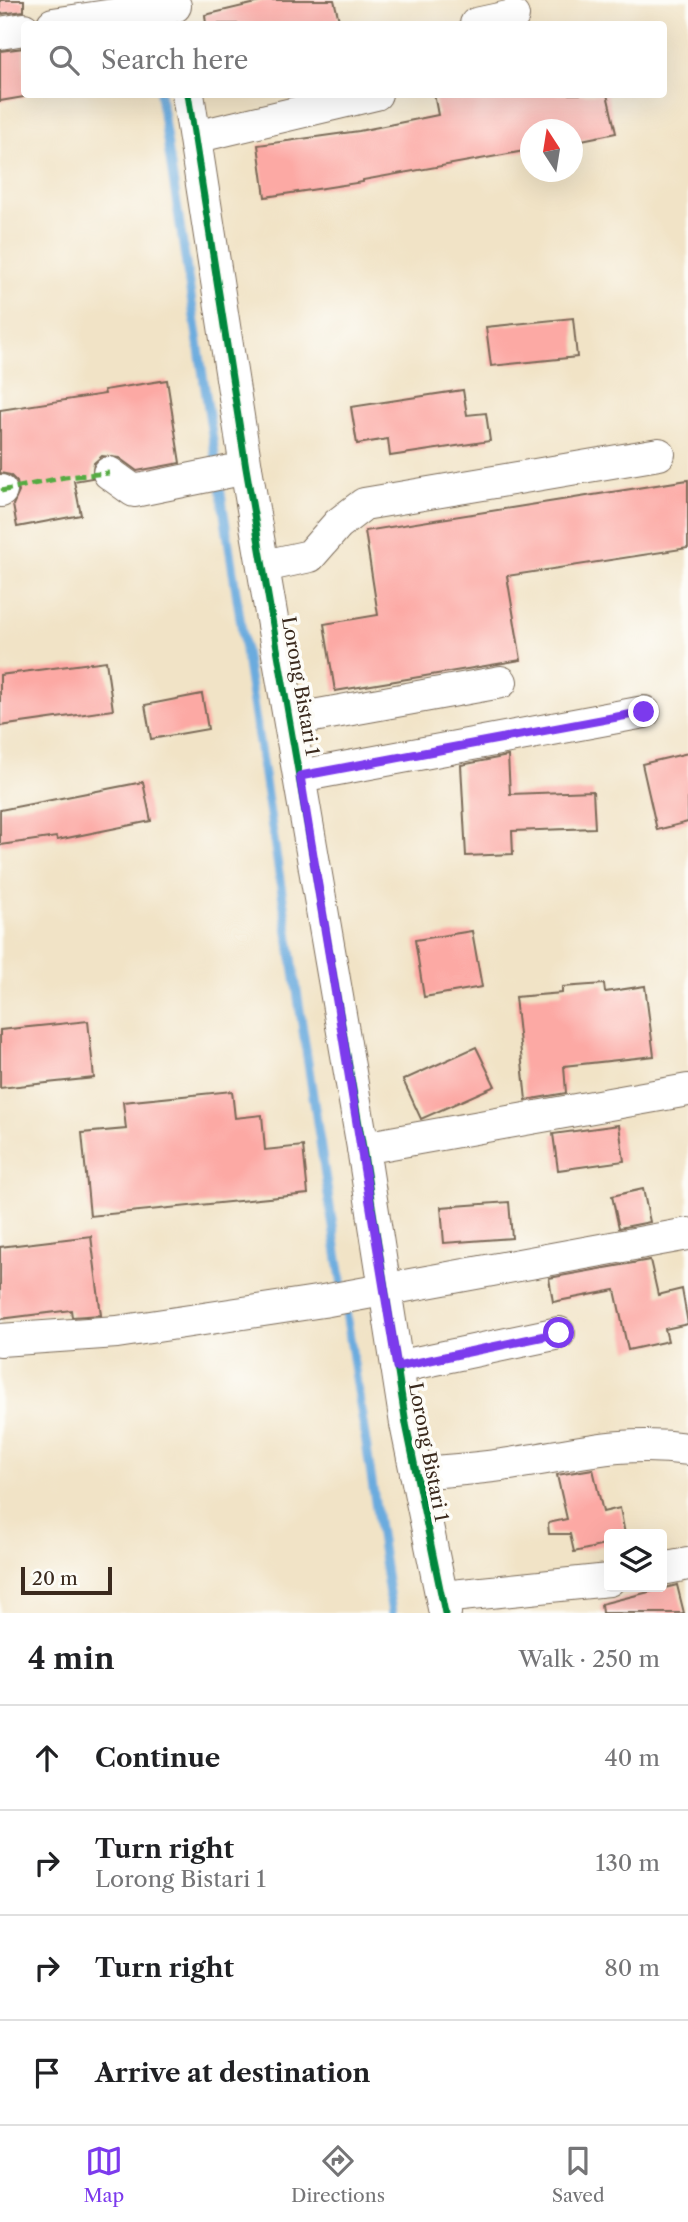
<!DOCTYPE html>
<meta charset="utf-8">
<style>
body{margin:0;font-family:"Libre Caslon Text",serif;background:#f6f6f6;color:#202124}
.controls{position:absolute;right:21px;bottom:21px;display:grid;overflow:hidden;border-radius:7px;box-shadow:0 7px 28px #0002}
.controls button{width:63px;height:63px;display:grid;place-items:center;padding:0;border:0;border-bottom:2px solid #e0e0e0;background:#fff;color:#202124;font:35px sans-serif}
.compass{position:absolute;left:520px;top:119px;width:63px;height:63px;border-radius:50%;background:#fff;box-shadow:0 7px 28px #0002;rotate:348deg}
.scale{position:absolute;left:21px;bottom:18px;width:91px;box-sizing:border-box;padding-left:7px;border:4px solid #3b2a1e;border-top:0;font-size:19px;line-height:24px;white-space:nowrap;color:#3b2a1e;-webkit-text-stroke:5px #fdfcf7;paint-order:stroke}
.stop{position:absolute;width:21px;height:21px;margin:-16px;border:5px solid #7c3aed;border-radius:50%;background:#fff}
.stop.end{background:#7c3aed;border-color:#fff;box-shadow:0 2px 7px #0008}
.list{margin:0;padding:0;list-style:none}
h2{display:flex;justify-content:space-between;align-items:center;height:91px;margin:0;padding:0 28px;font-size:30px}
h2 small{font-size:23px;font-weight:400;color:#757577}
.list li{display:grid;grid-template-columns:46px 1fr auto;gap:21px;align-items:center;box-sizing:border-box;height:105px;padding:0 28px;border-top:2px solid #e0e0e0}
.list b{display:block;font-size:26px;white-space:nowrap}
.list p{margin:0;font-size:23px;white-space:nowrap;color:#757577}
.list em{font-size:23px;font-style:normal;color:#757577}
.icon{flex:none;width:38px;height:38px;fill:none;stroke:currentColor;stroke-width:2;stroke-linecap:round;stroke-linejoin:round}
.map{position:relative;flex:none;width:688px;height:1613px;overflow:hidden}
.search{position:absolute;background:#fff;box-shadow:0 7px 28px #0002;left:21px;right:21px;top:21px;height:77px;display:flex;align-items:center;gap:18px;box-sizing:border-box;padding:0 24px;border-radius:7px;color:#757577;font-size:26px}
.sheet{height:511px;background:#fff}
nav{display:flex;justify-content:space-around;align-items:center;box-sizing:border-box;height:98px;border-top:2px solid #e0e0e0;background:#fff;font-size:19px;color:#757577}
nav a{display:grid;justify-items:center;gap:4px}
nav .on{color:#7c3aed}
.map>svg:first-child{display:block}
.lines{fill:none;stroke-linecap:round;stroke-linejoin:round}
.stream{stroke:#6babde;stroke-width:9}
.building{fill:#fca9a4}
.minor-casing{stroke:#7b6b59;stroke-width:34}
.minor{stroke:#fff;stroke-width:32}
.quiet{stroke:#55ab43;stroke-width:5;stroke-dasharray:10 5;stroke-linecap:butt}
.cycleway-casing{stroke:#fdfcf7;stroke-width:11}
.cycleway{stroke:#00873e;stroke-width:7}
.route{stroke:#7c3aed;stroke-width:9}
.labels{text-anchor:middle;stroke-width:7;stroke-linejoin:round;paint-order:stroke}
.street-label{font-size:19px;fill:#3b2a1e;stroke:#fdfcf7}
</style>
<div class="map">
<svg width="688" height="1613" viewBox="0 0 688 1613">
<rect width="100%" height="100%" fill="#fdfcf7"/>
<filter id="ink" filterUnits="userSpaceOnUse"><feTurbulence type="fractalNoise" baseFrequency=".0143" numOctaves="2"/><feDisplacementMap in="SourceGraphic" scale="14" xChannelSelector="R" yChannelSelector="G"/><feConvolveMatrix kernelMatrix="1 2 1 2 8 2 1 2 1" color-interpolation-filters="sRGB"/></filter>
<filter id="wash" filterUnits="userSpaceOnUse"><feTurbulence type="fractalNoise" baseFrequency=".00686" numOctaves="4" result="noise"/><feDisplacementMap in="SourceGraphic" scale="28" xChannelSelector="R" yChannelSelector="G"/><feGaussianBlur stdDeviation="1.57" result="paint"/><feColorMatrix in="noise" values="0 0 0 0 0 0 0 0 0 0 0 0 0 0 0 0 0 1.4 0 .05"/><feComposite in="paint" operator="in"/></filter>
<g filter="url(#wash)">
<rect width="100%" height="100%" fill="#f1e3c6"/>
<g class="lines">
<!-- stream -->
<polyline class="stream" points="160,94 392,1613"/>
</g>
<g id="blocks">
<!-- building -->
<g class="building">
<polygon points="0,0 24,0 24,11 0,14"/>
<polygon points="268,0 334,0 340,24 206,24 205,15"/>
<polygon points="24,48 24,97 0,101 0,51"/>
<polygon points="434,94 607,94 616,133 572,142 572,130 530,130 530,150 363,180 363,182 265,197 258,145 359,131 438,115"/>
<polygon points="573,318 577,357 491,366 486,327"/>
<polygon points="167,380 180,463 137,471 119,458 102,456 94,463 92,478 74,481 81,515 17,527 13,505 19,492 17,482 10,475 0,473 0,410 105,394 104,390"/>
<polygon points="463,390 467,415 486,413 490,441 390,456 388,439 357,444 351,407"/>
<polygon points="688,480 688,548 507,576 521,660 335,691 324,624 378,615 365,531"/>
<polygon points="106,661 113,710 0,726 0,675"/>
<polygon points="202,694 208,729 151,739 145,705"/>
<polygon points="688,753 688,822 657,830 642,764"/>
<polygon points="508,756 510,794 593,791 595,828 512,831 513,854 466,856 461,765"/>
<polygon points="143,782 151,821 57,840 56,837 0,845 0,810"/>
<polygon points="472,931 482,987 424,997 415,940"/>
<polygon points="604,984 605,992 645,986 654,1056 564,1066 566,1093 526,1100 515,997 562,993 562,987"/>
<polygon points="88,1021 94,1078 0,1088 0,1030"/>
<polygon points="476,1047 495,1086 421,1119 403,1080"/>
<polygon points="232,1091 235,1118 262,1115 265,1150 303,1146 308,1194 90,1216 82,1133 126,1129 123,1102"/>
<polygon points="619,1125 624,1161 558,1170 553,1134"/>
<polygon points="643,1189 650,1222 619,1228 612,1196"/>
<polygon points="509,1202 512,1238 444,1243 441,1207"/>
<polygon points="91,1236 101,1315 72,1317 71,1310 0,1319 0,1247"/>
<polygon points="650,1260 658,1295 682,1289 688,1324 665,1329 668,1341 628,1350 615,1290 553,1302 549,1278"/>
<polygon points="593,1469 603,1512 620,1508 625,1534 609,1534 609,1544 574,1552 570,1534 549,1534 548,1523 567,1519 557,1475"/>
<polygon points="677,1585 684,1613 602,1613 601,1604"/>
</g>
</g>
</g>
<g filter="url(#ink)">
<use href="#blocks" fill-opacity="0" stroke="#7b6b59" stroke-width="2"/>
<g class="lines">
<!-- minor casing -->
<g class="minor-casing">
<g id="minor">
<polyline points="53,24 175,6"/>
<polyline points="476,24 513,16"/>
<polyline points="0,33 24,29"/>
<polyline points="188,94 246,468 363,1148 406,1424 445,1613"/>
<polyline points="195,137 376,94"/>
<polyline points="109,473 134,491 246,468"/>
<polyline points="0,491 1,491"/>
<polyline points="264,566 310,556 338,524 364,504 659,454"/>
<polyline points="291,720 501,682"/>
<polyline points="300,776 644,712"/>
<polyline points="363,1148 688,1090"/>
<polyline points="0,1340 117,1332 323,1301 688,1234"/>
<polyline points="397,1367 559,1333"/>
<path d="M416,1473C445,1471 474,1469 502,1465C569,1456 619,1439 688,1449"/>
<polyline points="662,1569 688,1564"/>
<polyline points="442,1597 609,1580"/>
</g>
</g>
<!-- minor -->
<use href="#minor" class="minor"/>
<!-- quiet -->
<polyline class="quiet" points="1,491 65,477 109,473"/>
<!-- cycleway casing -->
<g class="cycleway-casing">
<polyline id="cycleway" points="188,94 246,468 363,1148 406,1424 445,1613"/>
</g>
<!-- cycleway -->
<use href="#cycleway" class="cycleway"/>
</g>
</g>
<g class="lines" filter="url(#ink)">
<!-- route -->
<polyline class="route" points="559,1333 397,1367 300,776 644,712"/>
</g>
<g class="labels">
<!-- street labels -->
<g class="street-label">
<text transform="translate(301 686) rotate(80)" y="7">Lorong Bistari 1</text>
<text transform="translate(429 1452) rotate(79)" y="7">Lorong Bistari 1</text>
</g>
</g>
</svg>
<div class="controls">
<button><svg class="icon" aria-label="layers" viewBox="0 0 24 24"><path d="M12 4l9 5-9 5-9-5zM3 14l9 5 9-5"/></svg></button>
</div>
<svg class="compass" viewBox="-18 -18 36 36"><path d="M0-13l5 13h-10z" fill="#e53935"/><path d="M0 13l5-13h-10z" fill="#757577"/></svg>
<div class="scale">20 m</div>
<div class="stop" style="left:559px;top:1333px"></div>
<div class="stop end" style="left:644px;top:712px"></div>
<div class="search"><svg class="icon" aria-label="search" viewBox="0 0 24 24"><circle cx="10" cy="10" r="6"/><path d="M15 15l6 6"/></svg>Search here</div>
</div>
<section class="sheet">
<h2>4 min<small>Walk · 250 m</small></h2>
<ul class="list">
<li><svg class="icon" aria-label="ahead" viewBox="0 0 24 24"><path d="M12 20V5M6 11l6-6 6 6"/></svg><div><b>Continue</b></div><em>40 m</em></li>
<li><svg class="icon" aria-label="right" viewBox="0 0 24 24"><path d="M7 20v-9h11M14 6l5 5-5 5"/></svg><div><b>Turn right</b><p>Lorong Bistari 1</p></div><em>130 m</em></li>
<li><svg class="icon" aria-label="right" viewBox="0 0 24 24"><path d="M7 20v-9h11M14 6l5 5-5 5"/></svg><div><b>Turn right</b></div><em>80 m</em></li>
<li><svg class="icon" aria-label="arrive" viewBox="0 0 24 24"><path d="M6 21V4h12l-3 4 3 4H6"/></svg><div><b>Arrive at destination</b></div></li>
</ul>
</section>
<nav>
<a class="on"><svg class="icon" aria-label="map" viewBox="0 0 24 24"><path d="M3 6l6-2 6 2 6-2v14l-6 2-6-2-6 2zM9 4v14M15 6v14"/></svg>Map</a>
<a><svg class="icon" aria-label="directions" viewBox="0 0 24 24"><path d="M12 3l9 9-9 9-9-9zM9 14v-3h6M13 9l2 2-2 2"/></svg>Directions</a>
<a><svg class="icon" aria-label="saved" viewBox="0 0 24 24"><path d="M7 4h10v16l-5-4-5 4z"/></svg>Saved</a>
</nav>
